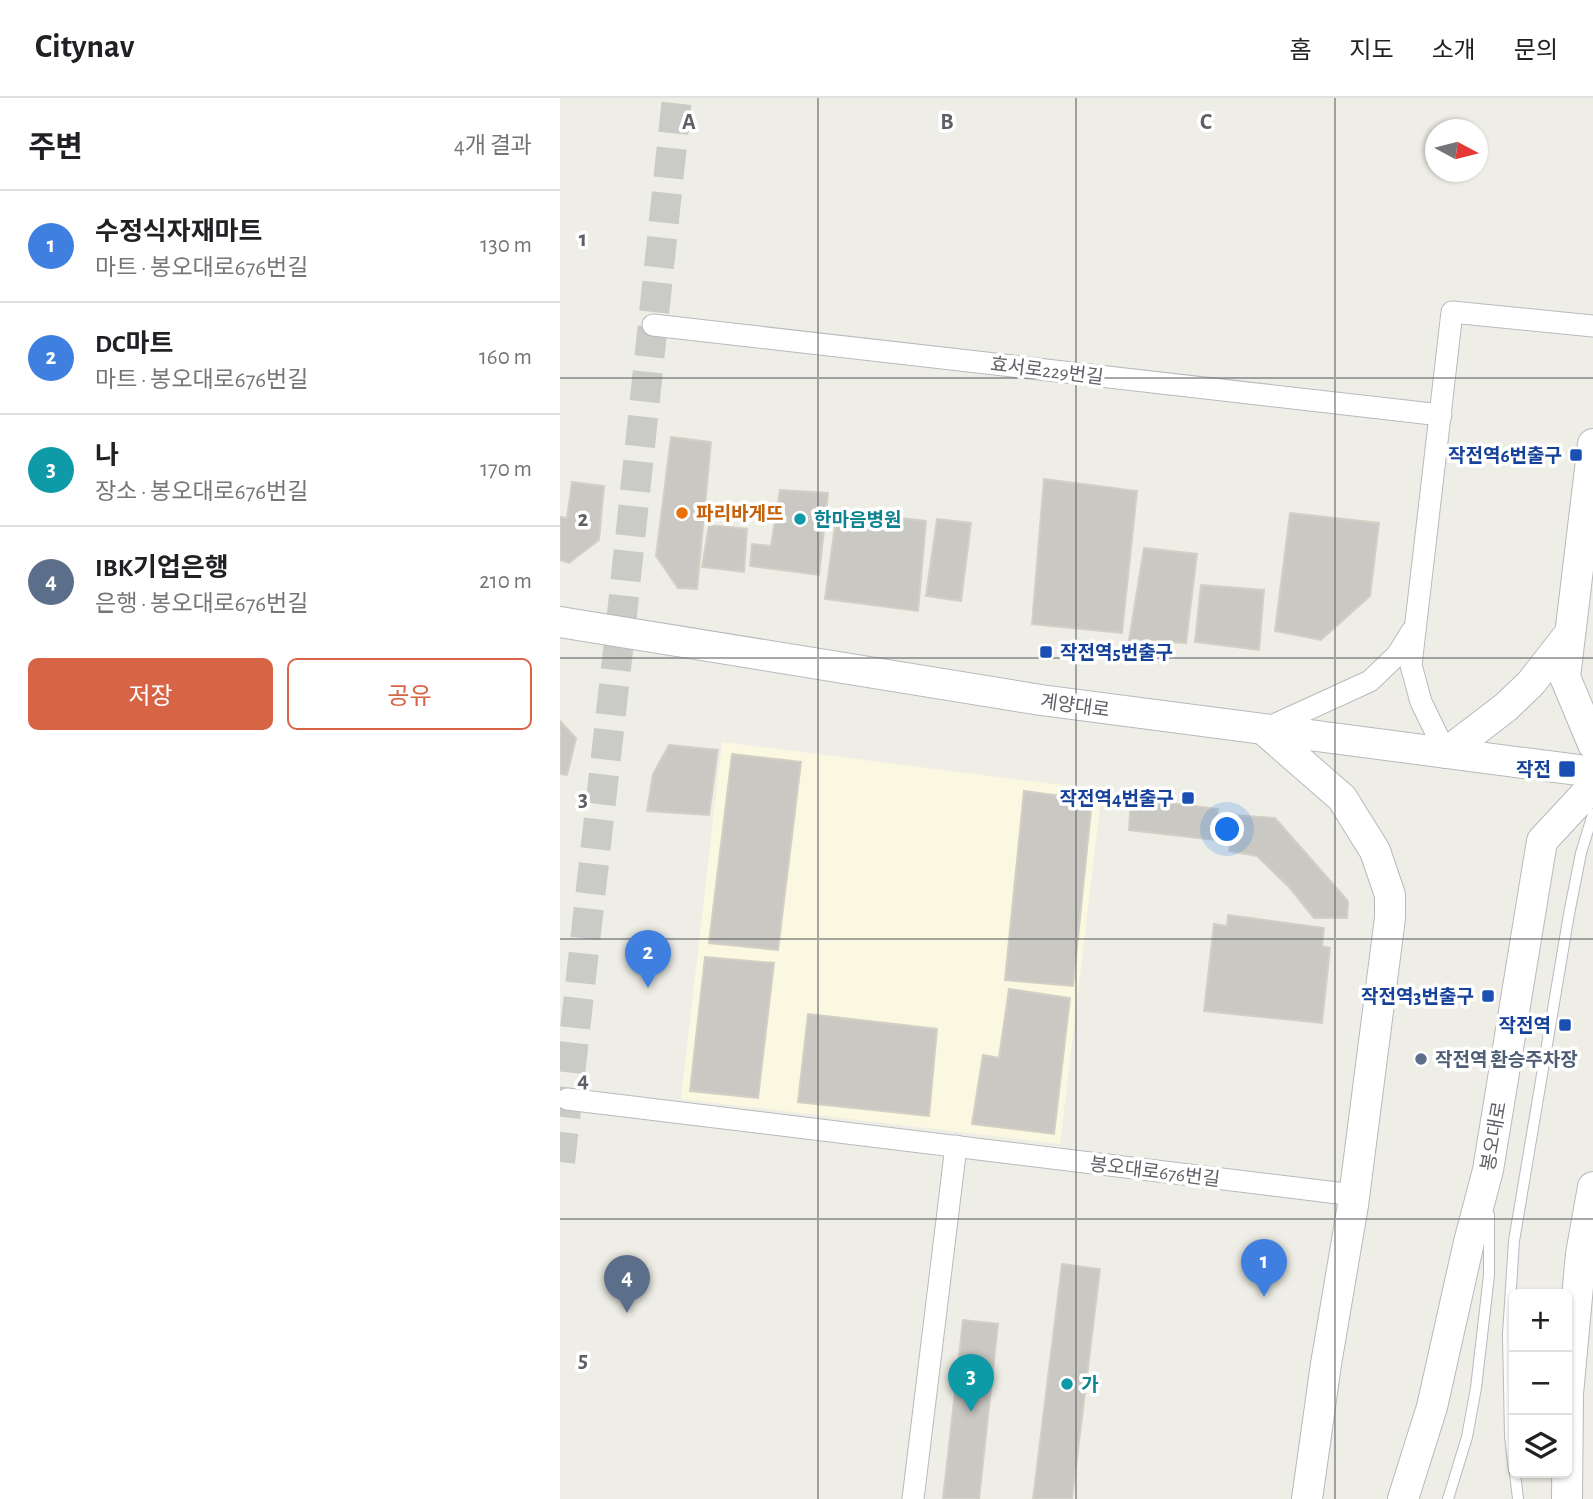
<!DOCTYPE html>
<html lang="ko">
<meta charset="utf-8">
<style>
body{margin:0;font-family:"Alegreya Sans","Noto Sans KR",sans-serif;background:#f6f6f6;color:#202124}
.controls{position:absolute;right:21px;bottom:21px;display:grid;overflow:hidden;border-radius:10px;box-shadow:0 2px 5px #0004}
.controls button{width:63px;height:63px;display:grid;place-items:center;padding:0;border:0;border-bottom:2px solid #e0e0e0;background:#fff;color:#202124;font:35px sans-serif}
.compass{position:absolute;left:865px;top:21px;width:63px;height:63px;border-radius:50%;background:#fff;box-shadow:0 2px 5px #0004;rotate:97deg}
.you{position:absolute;left:668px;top:732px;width:24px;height:24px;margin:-18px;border:5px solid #fff;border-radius:50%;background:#1a73e8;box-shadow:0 0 0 10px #1a73e833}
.badge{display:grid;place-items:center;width:46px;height:46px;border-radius:50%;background:#d66445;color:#fff;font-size:23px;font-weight:700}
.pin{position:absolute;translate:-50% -58px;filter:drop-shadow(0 2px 4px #0008)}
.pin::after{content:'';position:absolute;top:37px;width:24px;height:21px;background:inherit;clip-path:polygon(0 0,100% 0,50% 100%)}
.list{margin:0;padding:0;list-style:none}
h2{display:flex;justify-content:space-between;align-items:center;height:91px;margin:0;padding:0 28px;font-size:30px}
h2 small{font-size:23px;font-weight:400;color:#757577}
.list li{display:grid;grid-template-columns:46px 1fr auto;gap:21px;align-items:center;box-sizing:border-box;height:112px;padding:0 28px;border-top:2px solid #e0e0e0}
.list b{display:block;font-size:26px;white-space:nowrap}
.list p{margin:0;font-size:23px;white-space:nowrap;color:#757577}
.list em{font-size:23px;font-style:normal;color:#757577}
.actions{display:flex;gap:14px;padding:21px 28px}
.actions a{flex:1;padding:16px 0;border:2px solid #d66445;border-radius:10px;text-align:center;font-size:24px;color:#d66445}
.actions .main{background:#d66445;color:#fff}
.icon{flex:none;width:38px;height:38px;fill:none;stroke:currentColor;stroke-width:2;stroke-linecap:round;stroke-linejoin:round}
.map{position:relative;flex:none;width:1033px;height:1401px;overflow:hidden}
header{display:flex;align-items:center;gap:42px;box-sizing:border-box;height:98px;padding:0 35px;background:#fff;border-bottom:2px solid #e0e0e0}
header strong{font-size:33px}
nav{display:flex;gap:38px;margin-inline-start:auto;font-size:24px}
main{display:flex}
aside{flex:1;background:#fff}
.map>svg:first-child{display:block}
.commercial{fill:#faf8e0}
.building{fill:#cac8c3;stroke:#d2d0c5;stroke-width:2}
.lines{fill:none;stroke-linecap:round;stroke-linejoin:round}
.secondary-tunnel{stroke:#cacac6;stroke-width:30;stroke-dasharray:30 15;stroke-linecap:butt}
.lane-casing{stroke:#b8babe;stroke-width:12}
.street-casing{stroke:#b8babe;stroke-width:23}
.secondary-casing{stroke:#b8b9be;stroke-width:32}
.lane{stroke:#fff;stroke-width:10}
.street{stroke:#fff;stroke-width:21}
.secondary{stroke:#fff;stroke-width:30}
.grid{fill:none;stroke:#5e6065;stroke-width:2;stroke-opacity:0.55}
.transit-dot{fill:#1a4fb4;stroke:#fff;stroke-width:2.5}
.food-dot{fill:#e8710a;stroke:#fff;stroke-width:2.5}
.culture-dot{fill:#0f9aa8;stroke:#fff;stroke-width:2.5}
.service-dot{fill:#5c6f8a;stroke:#fff;stroke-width:2.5}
.labels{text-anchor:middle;stroke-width:7;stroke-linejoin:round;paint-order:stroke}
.street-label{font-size:19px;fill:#5e6065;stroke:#fff}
.transit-label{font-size:19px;font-weight:bold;fill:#164399;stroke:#fff;text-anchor:end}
.food-label{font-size:19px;font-weight:bold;fill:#c56008;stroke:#fff;text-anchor:start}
.culture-label{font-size:19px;font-weight:bold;fill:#0d838f;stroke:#fff;text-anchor:start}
.service-label{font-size:19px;font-weight:bold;fill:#4e5e75;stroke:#fff;text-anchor:start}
.grid-label{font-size:23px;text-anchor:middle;font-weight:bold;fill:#5e6065;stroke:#fff;stroke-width:7;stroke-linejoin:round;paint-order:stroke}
</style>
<header>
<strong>Citynav</strong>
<nav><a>홈</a><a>지도</a><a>소개</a><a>문의</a></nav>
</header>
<main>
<aside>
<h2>주변<small>4개 결과</small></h2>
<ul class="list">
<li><span class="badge" style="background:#3f7fe0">1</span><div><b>수정식자재마트</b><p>마트 · 봉오대로676번길</p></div><em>130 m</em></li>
<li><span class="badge" style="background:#3f7fe0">2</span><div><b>DC마트</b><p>마트 · 봉오대로676번길</p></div><em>160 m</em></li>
<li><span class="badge" style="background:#0f9aa8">3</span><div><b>나</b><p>장소 · 봉오대로676번길</p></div><em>170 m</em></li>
<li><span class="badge" style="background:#5c6f8a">4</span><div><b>IBK기업은행</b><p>은행 · 봉오대로676번길</p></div><em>210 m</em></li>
</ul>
<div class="actions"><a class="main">저장</a><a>공유</a></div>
</aside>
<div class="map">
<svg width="1033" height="1401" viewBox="0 0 1033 1401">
<rect width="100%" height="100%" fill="#eeeee6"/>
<!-- commercial -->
<polygon class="commercial" points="162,644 542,692 500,1046 121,1001"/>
<!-- building -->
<g class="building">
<polygon points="111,339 151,344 137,491 118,490 96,458"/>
<polygon points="484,381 577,393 562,535 472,526"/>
<polygon points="12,384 44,388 39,442 9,465 0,462 0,419 7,420"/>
<polygon points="220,392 268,395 259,477 190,468 192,446 211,448"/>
<polygon points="277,413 366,423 358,513 265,501"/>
<polygon points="730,415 819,425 810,498 761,542 715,533"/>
<polygon points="377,421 411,425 401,503 366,498"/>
<polygon points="149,427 187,431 184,474 142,469"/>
<polygon points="584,450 637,456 626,545 569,542"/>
<polygon points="641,487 704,492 699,552 635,544"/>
<polygon points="0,623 16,640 7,677 0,676"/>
<polygon points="109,647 158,652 149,717 87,713 93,676"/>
<polygon points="172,656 241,664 218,852 149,845"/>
<polygon points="464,693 532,702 513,888 445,882"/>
<polygon points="571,700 658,711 655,742 569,732"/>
<polygon points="672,717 715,720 788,803 787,820 754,820 729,789 697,758 669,753"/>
<polygon points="668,817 764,830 762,848 770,850 762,925 644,913 654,826 667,828"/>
<polygon points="145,859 214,865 198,1000 130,993"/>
<polygon points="449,891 510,900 494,1036 412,1026 423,957 439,960"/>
<polygon points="248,916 377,931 369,1018 238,1004"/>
<polygon points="502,1166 540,1171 512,1401 473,1401"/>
<polygon points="403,1222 438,1226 419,1401 383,1401"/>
</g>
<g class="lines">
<!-- secondary-tunnel -->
<polyline class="secondary-tunnel" points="0,1064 60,535 117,0"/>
<!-- lane casing -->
<g class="lane-casing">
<g id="lane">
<polyline points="954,1372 950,1339 948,1236 954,1143 1009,816 1021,755 1033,716"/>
<polyline points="955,1375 958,1401"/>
<polyline points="888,1401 907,1339 916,1290 929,1177 929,1117"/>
</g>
</g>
<!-- street casing -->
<g class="street-casing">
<g id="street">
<polyline points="93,227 881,317"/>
<polyline points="705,631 810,583 837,557 852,533"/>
<polyline points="886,655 861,604 851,567 892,214 1033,228"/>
<polyline points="7,1001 794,1097"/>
<polyline points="353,1401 396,1048"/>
</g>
</g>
<!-- secondary casing -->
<g class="secondary-casing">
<g id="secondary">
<polyline points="1033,346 1005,579 1033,646"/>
<polyline points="0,524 481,602 1033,674"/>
<polyline points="704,632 782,700 815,753 830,797 830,820 793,1107 766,1266 747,1401"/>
<polyline points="886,655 946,609 971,585 1010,535"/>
<polyline points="843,1401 872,1309 909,1144 928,1072 982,743 1033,688"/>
<polyline points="1007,1401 1008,1296 1021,1156 1033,1089"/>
</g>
</g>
<!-- lane -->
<use href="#lane" class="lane"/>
<!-- street -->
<use href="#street" class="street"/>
<!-- secondary -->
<use href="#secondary" class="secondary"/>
</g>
<!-- grid -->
<path class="grid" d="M258,0V1401M516,0V1401M775,0V1401M0,280H1033M0,560H1033M0,841H1033M0,1121H1033"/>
<!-- markers -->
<g class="transit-dot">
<rect x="1009" y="350" width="14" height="14" rx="3.5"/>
<rect x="479" y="547" width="14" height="14" rx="3.5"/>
<rect x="998" y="662" width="18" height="18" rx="3.5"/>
<rect x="621" y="693" width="14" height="14" rx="3.5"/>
<rect x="921" y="891" width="14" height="14" rx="3.5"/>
<rect x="998" y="920" width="14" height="14" rx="3.5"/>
</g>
<circle class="food-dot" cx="122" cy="415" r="7"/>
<g class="culture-dot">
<circle cx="240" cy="421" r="7"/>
<circle cx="507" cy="1286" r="7"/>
</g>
<circle class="service-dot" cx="861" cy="961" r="7"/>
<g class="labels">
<!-- street labels -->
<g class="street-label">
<text transform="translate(487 272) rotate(7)" y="7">효서로229번길</text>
<text transform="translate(515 607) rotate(8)" y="7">계양대로</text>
<text transform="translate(933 1038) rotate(-80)" y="7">봉오대로</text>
<text transform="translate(595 1073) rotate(7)" y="7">봉오대로676번길</text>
</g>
<!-- transit labels -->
<g class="transit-label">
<text x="1002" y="364">작전역6번출구</text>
<text x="500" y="561" text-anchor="start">작전역5번출구</text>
<text x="991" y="678">작전</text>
<text x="614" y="707">작전역4번출구</text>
<text x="914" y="905">작전역3번출구</text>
<text x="991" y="934">작전역</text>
</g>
<!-- food labels -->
<g class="food-label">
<text x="136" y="422">파리바게뜨</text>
</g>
<!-- culture labels -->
<g class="culture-label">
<text x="254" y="428">한마음병원</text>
<text x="521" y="1293">가</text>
</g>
<!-- service labels -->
<g class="service-label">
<text x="875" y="968">작전역 환승주차장</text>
</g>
</g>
<g class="grid-label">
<text x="129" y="31">A</text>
<text x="387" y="31">B</text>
<text x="646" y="31">C</text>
<text x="23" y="148">1</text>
<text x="23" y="428">2</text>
<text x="23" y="708">3</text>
<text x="23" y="989">4</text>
<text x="23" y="1269">5</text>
</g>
</svg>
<div class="controls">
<button>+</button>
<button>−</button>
<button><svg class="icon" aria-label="layers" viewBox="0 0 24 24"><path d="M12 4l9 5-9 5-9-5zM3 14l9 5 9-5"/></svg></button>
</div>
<svg class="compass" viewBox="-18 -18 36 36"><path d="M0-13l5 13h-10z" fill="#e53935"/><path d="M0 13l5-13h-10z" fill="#757577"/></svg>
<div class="you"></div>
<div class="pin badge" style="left:704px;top:1199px;background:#3f7fe0">1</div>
<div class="pin badge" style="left:88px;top:890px;background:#3f7fe0">2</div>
<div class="pin badge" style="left:411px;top:1314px;background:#0f9aa8">3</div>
<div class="pin badge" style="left:67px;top:1215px;background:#5c6f8a">4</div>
</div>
</main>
